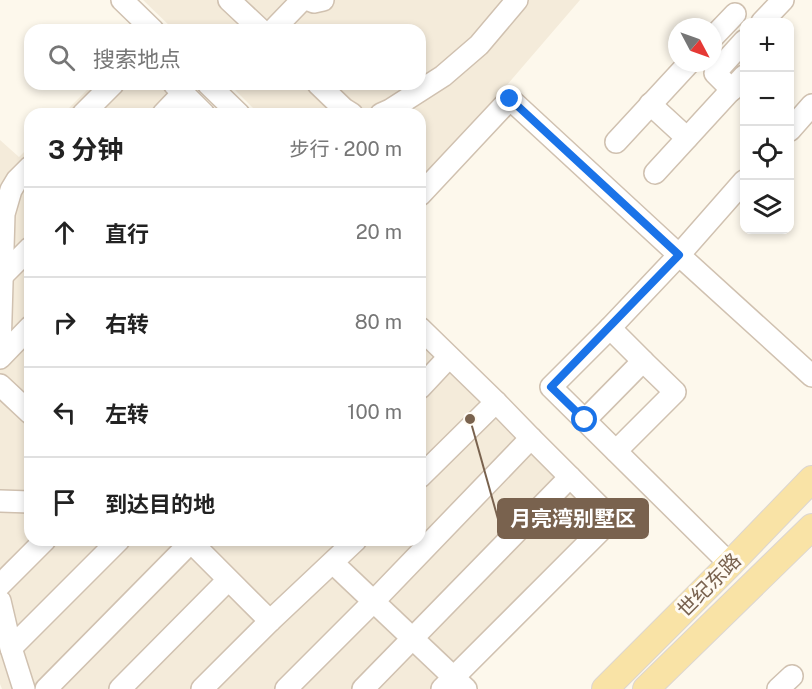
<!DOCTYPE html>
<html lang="zh">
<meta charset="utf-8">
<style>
body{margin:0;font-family:"Public Sans","Noto Sans SC",sans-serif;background:#f6f6f6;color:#222}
.controls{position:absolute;right:18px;top:18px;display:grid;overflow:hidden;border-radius:12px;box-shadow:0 3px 9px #0003}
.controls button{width:54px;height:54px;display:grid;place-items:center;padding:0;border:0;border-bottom:2px solid #e0e0e0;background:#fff;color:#222;font:30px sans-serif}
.compass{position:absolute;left:668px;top:18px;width:54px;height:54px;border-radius:50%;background:#fff;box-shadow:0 3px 9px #0003;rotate:131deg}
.stop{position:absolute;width:18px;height:18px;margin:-14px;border:4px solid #1a73e8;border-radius:50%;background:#fff}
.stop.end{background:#1a73e8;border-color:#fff;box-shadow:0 2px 6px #0008}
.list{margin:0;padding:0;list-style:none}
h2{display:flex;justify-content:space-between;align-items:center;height:78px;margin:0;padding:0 24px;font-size:26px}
h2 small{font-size:20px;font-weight:400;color:#767676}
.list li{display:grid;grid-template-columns:39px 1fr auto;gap:18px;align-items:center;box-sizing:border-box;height:90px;padding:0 24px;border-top:2px solid #e0e0e0}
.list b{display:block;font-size:22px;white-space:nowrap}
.list em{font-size:20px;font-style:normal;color:#767676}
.icon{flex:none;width:33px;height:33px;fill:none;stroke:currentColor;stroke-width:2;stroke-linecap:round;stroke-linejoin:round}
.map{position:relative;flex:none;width:812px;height:689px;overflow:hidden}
.search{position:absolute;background:#fff;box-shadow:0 3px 9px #0003;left:24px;top:24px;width:402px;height:66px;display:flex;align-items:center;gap:15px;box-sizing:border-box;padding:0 21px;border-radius:18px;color:#767676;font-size:22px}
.panel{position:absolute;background:#fff;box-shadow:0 3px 9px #0003;left:24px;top:108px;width:402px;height:438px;border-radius:18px}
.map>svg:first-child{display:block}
.residential{fill:#f4ebda}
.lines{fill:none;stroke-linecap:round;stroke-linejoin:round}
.minor-casing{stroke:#d0c1b0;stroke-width:24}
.major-casing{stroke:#dcd6d1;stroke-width:28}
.minor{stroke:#fff;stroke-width:21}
.major{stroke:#f9e3a6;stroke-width:26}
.route{stroke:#1a73e8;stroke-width:8}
.labels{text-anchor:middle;stroke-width:6;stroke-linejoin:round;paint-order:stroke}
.street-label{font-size:20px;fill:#79624e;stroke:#fffbf3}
.leader{fill:none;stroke:#79624e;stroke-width:2}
.callout-dot{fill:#79624e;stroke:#fffbf3;stroke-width:2}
.callout{fill:#79624e;stroke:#79624e;stroke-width:2}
.callout-label{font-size:21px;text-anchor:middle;font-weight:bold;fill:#fff}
</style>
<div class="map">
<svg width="812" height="689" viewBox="0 0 812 689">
<rect width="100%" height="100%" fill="#fdf8ec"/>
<!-- residential -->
<g class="residential">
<polygon points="143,0 580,0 420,186 420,114 259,114 229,84 420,84 420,30 174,30"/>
<polygon points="93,84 184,84 215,114 63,114"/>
<polygon points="0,140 19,157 30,146 30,540 420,540 420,319 617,516 446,689 2,689 0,684"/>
</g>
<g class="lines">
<!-- minor casing -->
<g class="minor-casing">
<g id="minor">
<polyline points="122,0 153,30"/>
<polyline points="229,0 261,30"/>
<polyline points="309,0 314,2 323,0"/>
<polyline points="762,22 783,0"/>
<polyline points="273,30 302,0"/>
<polyline points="713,37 735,14"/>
<polyline points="174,84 204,114"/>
<polyline points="208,84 239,114"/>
<polyline points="318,84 344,109 352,114"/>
<polyline points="732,90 715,73 744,41"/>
<polyline points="650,104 687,138"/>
<polyline points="83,114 113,84"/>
<polyline points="163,114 183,93"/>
<polyline points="381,114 390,110 443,76 479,45 517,0"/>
<polyline points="790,130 812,105"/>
<polyline points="616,142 689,63"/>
<polyline points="655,173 744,76"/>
<polyline points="420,195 510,99 679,255 744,181"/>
<polyline points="2,276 30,248"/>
<polyline points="420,328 496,402 531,438 612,519 442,689"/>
<polyline points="610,328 679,255 812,376"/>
<polyline points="0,351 4,214 11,190 17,180 30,167"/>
<polyline points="0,358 30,327"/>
<polyline points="0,385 30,413"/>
<polyline points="420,388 449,357"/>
<polyline points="585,420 643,361 610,328 551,387 730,564"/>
<polyline points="616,451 675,392 643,361"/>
<polyline points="420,477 496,402"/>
<polyline points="0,501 30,502"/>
<polyline points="189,540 270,621"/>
<polyline points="333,563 466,689"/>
<polyline points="0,585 45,540"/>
<polyline points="0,601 11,648 24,689"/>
<polyline points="11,648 119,540"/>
<polyline points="46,689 191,542"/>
<polyline points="120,689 228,580"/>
<polyline points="202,689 270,621 356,540"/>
<polyline points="286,689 373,602 531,438"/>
<polyline points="363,689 570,477"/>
<polyline points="778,689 792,676"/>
</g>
</g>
<!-- major casing -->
<g class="major-casing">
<g id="major">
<polyline points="605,689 730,564 812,479"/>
<polyline points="646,689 812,527"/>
</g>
</g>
<!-- minor -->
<use href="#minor" class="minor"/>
<!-- major -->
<use href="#major" class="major"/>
</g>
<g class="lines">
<!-- route -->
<polyline class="route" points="510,99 679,255 551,387 585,420"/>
</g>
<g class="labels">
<!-- street labels -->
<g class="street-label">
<text transform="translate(709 585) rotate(-45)" y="7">世纪东路</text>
</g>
</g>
<!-- callouts -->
<path class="leader" d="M470 419L498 519"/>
<circle class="callout-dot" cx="470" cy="419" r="6"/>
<rect class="callout" x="498" y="499" width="150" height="39" rx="6"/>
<g class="callout-label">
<text x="573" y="526">月亮湾别墅区</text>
</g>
</svg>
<div class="controls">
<button>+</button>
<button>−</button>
<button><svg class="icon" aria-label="locate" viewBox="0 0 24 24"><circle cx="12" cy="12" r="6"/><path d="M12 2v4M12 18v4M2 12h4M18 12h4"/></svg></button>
<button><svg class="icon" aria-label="layers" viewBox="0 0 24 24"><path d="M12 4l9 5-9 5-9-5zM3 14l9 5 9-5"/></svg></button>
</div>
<svg class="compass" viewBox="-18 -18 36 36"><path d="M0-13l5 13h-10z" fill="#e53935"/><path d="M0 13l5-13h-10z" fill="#767676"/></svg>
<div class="stop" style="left:585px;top:420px"></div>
<div class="stop end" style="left:510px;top:99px"></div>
<div class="search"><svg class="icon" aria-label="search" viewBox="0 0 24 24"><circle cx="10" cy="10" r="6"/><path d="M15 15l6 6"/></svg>搜索地点</div>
<section class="panel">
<h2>3 分钟<small>步行 · 200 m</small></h2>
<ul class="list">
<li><svg class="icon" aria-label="ahead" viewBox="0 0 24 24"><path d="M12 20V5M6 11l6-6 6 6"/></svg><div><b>直行</b></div><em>20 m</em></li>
<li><svg class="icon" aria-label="right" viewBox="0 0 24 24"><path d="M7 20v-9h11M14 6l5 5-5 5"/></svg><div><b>右转</b></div><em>80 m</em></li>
<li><svg class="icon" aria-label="left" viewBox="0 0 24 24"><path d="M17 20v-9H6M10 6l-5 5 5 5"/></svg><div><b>左转</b></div><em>100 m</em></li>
<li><svg class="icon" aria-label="arrive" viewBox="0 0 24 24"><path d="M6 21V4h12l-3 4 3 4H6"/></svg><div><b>到达目的地</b></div></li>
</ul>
</section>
</div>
